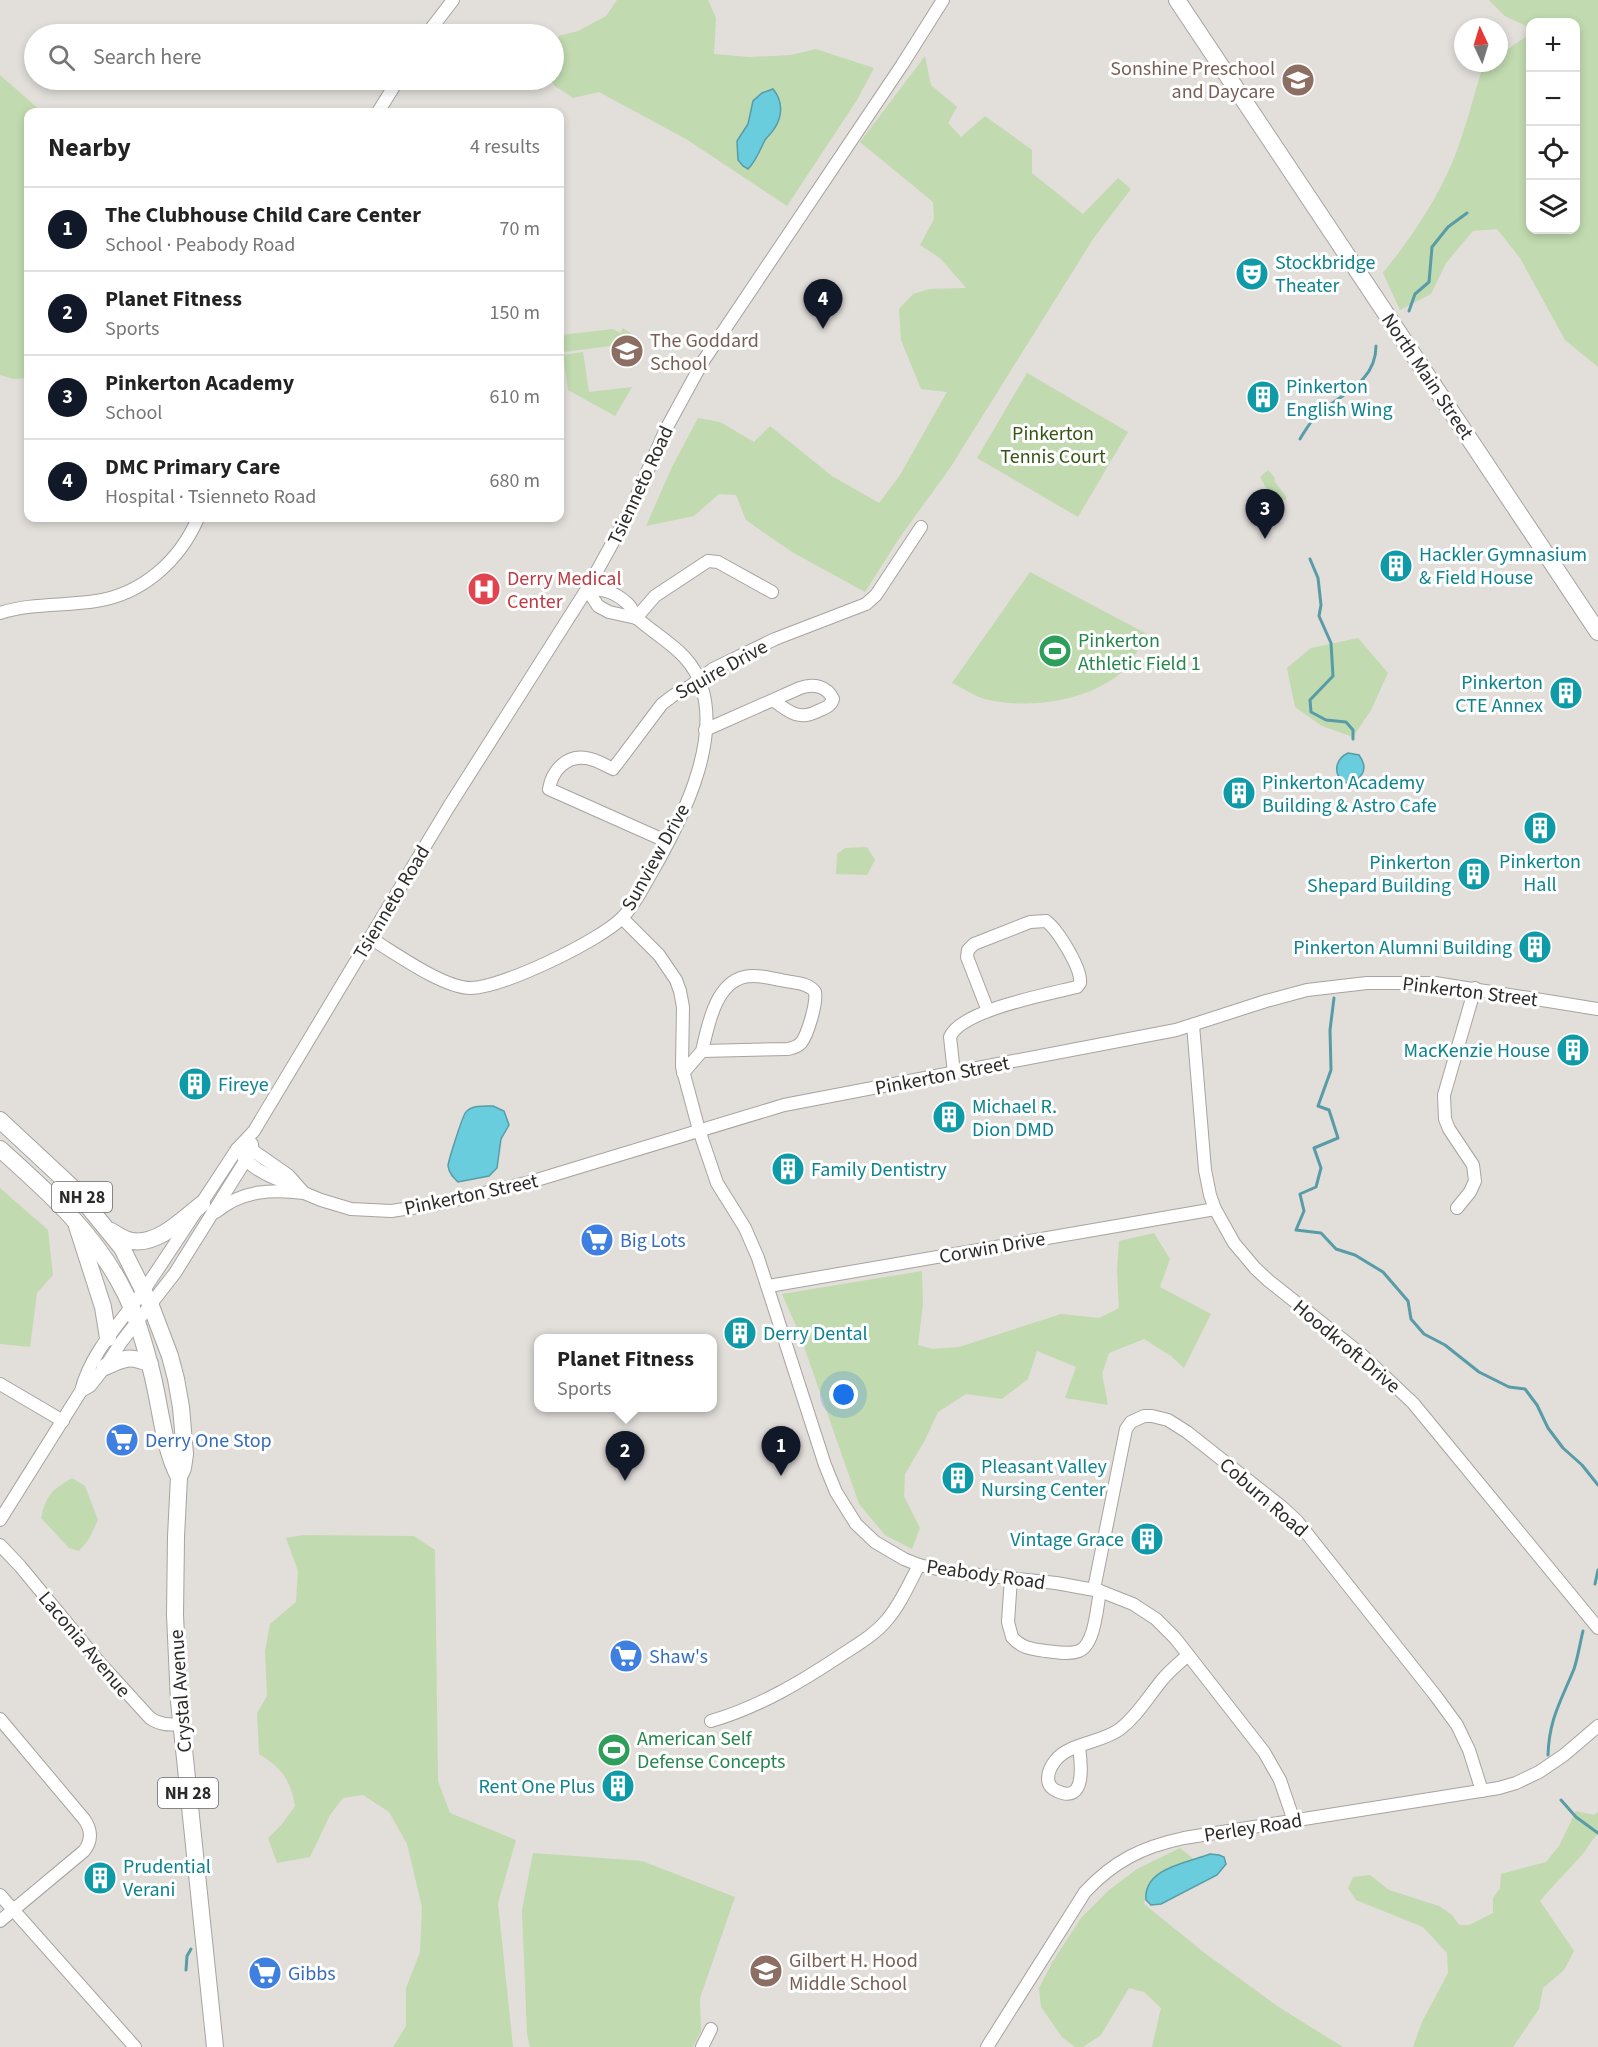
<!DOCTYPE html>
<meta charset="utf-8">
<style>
body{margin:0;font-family:"Source Sans 3",sans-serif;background:#f2f2f2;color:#222}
.controls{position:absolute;right:18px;top:18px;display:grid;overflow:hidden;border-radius:12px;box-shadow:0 3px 9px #0003}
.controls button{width:54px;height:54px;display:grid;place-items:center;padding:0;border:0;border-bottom:2px solid #e0e0e0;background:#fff;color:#222;font:30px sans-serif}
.compass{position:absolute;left:1454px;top:18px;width:54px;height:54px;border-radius:50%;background:#fff;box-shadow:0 3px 9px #0003;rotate:356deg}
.you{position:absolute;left:844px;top:1395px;width:21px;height:21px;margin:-15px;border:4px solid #fff;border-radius:50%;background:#1a73e8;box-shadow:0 0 0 9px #1a73e833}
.badge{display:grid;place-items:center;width:39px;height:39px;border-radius:50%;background:#111827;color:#fff;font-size:20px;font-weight:700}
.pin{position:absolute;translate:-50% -50px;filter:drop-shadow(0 2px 3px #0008)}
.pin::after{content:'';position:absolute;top:32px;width:21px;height:18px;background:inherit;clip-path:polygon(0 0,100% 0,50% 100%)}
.popup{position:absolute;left:534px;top:1334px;width:183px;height:78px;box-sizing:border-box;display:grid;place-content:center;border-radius:12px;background:#fff;filter:drop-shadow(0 2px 4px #0005);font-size:20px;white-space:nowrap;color:#767676}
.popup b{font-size:22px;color:#222}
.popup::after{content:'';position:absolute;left:50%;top:100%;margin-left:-12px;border:12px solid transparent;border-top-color:#fff}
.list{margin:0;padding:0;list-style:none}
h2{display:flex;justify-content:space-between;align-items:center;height:78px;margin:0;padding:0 24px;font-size:26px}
h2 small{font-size:20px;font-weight:400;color:#767676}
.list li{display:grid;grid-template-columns:39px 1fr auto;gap:18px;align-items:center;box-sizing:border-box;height:84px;padding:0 24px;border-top:2px solid #e0e0e0}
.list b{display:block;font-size:22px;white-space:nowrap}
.list p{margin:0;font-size:20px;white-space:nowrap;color:#767676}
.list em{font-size:20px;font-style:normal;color:#767676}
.icon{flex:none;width:33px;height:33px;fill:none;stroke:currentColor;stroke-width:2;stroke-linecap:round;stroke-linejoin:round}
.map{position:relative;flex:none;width:1598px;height:2047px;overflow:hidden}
.search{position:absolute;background:#fff;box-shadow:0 3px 9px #0003;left:24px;top:24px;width:540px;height:66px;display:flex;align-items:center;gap:15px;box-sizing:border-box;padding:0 21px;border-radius:33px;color:#767676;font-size:22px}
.panel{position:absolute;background:#fff;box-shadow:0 3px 9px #0003;left:24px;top:108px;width:540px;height:414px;border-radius:12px}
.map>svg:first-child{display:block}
.green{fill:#c1daaf}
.water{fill:#6acddd;stroke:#579ca7;stroke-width:1.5}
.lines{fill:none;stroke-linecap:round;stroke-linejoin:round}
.stream{stroke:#579ca7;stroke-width:3}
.minor-casing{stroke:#a7a3a0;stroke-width:14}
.major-casing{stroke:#a7a3a0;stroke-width:18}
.minor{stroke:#fff;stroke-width:12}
.major{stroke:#fff;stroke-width:16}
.labels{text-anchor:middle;stroke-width:6;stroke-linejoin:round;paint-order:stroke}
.shield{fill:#fff;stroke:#6b6b6a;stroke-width:1.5}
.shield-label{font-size:18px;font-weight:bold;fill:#2c2b2a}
.education-label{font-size:20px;fill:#785e54;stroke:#fff;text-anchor:start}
.culture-label{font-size:20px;fill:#0d838f;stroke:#fff;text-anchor:start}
.street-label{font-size:20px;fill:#2c2b2a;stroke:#fff}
.park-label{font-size:20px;fill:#355513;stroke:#fff}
.health-label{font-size:20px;fill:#be3a42;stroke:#fff;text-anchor:start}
.leisure-label{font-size:20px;fill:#27864d;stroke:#fff;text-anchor:start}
.shop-label{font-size:20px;fill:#366cbe;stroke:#fff;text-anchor:start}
</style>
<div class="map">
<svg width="1598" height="2047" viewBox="0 0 1598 2047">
<rect width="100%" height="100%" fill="#e2deda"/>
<!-- green -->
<g class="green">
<polygon points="617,0 708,0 716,18 714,54 749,57 791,55 816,49 874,68 857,100 787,206 686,139 599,92 573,98 555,86 550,80 554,80 554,45 559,36 578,31 606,16"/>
<path d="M1489,0H1598V367L1565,340L1520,258L1497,229L1473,231L1446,263L1431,294L1400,310L1383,273C1410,239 1435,203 1452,163C1465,132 1473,98 1483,66L1487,63H1499V55L1530,34V230H1576V22H1530V28L1505,16Z"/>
<polygon points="925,56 931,85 957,107 948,123 961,137 985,116 1032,150 1032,173 1083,214 1118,178 1131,189 1093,239 950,468 900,537 865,592 792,552 746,520 736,495 719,494 694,516 646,526 672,467 698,418 720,422 754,442 770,426 832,476 879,503 900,475 947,392 921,389 901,340 899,309 913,294 930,289 966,288 941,259 920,245 934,219 933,202 860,142"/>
<polygon points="0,75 42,112 28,112 28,378 13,379 0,375"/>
<polygon points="623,328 632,334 633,343 564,352 561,335 613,329 620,333"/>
<polygon points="583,352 589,392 632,387 615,416 568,390 563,355"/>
<polygon points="1027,373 1128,432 1078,517 977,458"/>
<path d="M1268,470L1275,478L1274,481L1286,496V500C1272,502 1266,487 1260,477Z"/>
<path d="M1030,572L1147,634C1140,645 1134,659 1125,669C1093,701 1028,710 985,699C974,696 963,688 952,683Z"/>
<polygon points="1358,638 1388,673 1371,710 1353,737 1322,726 1295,707 1287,668 1311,648"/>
<polygon points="867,847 875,860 867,875 836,874 837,854 845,848"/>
<polygon points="0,1188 48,1230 53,1275 37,1293 30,1347 0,1344"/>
<polygon points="1154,1233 1170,1259 1160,1287 1211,1314 1184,1368 1171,1356 1144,1339 1109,1353 1102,1374 1108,1405 1065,1398 1076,1367 1037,1351 1028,1379 1002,1399 966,1394 938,1412 925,1440 905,1474 904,1496 920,1528 912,1549 885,1535 859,1504 800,1335 782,1294 922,1271 923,1304 918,1345 932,1349 959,1347 1061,1314 1099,1318 1119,1308 1117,1271 1119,1241"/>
<path d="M72,1478L85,1486L98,1520L89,1539L79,1551L69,1548L41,1518C46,1495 52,1490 72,1478Z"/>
<path d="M303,1535L414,1536L435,1550L438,1781L450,1813L516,1840L498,1903L513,2047H393L406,2026V1988L420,1952L422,1907L407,1844L389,1812L363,1795L343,1798L330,1815L310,1857L277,1863L268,1838L283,1823L295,1806C290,1779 282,1768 259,1754L257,1713L267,1696L265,1651L270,1624L296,1602L298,1571L286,1538Z"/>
<path d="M1576,1811L1594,1815L1598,1812V1834C1590,1841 1587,1850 1580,1857C1567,1872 1553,1885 1540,1901L1574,1951L1564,1970L1543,1988L1539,2009L1513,2047H1413L1422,2022L1448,1973L1447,1953L1423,1927L1356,1900L1348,1888L1353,1877L1370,1875L1389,1890L1439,1906L1452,1915L1459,1925H1469L1493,1913V1898L1500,1888L1501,1874L1546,1862L1559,1846Z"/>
<polygon points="1180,1848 1195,1860 1172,1867 1149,1883 1144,1904 1206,1954 1277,2006 1343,2047 1152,2047 1161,2008 1144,1992 1129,1988 1101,2035 1083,2047 1075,2047 1062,2037 1041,2007 1039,1988 1053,1961 1081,1918 1109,1890 1137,1869"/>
<polygon points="533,1853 642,1861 735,1897 700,1998 701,2031 693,2047 530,2047 527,2034 522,1910"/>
</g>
<!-- water -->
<g class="water">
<path d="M773,89C783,101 783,116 774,129C772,133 768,136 765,140C760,150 756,161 748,169L743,166L738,160L737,141L748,124L753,101L762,93Z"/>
<path d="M1348,753L1359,755C1370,770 1361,781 1345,783C1333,775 1334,760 1348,753Z"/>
<path d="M493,1106L504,1111L509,1125L501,1139L497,1168L489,1176L458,1182C453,1177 449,1173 448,1166C448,1162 463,1114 466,1112C472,1105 485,1106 493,1106Z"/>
<path d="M1210,1854L1219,1855L1224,1857L1226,1864L1217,1875L1161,1904L1151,1905L1146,1900C1143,1868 1187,1863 1210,1854Z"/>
</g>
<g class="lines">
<!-- stream -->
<g class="stream">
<polyline points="1409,311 1415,294 1429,282 1432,247 1448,227 1467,213"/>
<path d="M1300,439C1306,429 1311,420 1320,412C1343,394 1376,381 1376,346"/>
<polyline points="1310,559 1318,578 1321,605 1319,616 1331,643 1333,676 1310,700 1311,712 1326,720 1346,722 1353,730 1353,739"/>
<polyline points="1334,998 1330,1030 1331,1070 1318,1106 1329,1110 1338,1138 1314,1148 1321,1168 1316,1187 1300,1194 1304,1211 1296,1230 1321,1233 1336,1249 1355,1255 1383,1272 1408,1301 1411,1319 1424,1334 1445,1345 1479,1372 1509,1387 1525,1389 1537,1405 1548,1428 1563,1448 1582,1465 1598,1485"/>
<polyline points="1595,1584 1598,1570"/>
<path d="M1548,1755C1549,1719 1561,1701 1574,1669C1578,1657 1580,1643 1583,1631"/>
<polyline points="1561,1800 1576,1817 1598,1833"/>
<polyline points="186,1970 187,1956 191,1949"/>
</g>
<!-- minor casing -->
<g class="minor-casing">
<g id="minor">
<polyline points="427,34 453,0"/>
<polyline points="378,112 398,80"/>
<polyline points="587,589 598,606 609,612 636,618"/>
<path d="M0,613C31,603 64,606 96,601C143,594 180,560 198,518"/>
<polyline points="636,618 655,596 708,561 718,562 772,592"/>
<path d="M705,730L800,688C813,683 827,686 833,699C831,706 825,708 818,711C799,721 789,712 773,700"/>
<path d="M668,842L549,789C552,771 566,755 586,758C595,759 605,765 613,769L662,704L674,695L689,687L713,669L775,639L866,604L876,595L921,527"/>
<polyline points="622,918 659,955 676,980 680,991 683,1007 682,1067 699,1130 717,1183 745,1228 758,1258 825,1465 836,1492 856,1524 875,1542 904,1559 919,1565 951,1572 1056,1583 1100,1591 1133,1604 1156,1619 1175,1638 1264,1752 1280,1780 1294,1821"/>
<path d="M370,938C395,953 443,988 471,988C504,987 599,941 622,918C635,905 643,887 652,872C680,823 720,746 702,688C692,653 663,641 638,619C634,615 633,609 628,604C615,592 605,589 587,589"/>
<polyline points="1193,1025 1205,1170 1210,1195 1215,1209 1234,1243 1255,1268 1269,1281 1361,1354 1413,1403 1598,1628"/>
<path d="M683,1073L702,1051L788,1049C793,1048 797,1047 801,1043C808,1034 817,1003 815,992C808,982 792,983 781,980C769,978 756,974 744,977C715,984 708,1026 702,1051"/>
<path d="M954,1073L950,1037C961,1010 1049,994 1077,987L1080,983C1082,969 1058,930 1046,921L1030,922L974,944L968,950L967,957L988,1011"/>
<polyline points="237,1149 252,1150 288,1175 304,1193 321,1200 351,1209 391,1211 438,1204 530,1182 784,1105 1176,1030 1266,1001 1307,990 1367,983 1435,983 1598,1009"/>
<path d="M241,1154C254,1171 275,1180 296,1185"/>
<polyline points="1457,1208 1470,1192 1475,1181 1473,1165 1449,1129 1445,1119 1444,1095 1475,988"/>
<path d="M216,1212C242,1190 272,1189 304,1193"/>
<polyline points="769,1286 1215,1209"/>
<polyline points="0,1384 63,1421"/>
<polyline points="81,1391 90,1386 105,1367 122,1341 175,1273 252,1150 252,1144"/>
<path d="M0,1520L81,1391C91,1351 123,1320 146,1287C177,1241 207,1195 237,1149L254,1131L448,808L587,589L629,513L666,429L702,363L902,65L943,0"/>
<path d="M0,1545L20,1566L99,1662L150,1718C160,1725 169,1725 181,1724"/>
<path d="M1011,1578L1008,1622L1012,1637C1021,1648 1032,1649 1046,1651C1056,1652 1069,1655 1079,1651C1095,1645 1097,1606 1100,1591"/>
<polyline points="1094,1589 1126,1429 1131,1422 1144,1416 1152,1416 1168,1420 1187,1432 1282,1507 1297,1521 1435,1695 1457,1725 1469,1750 1482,1791"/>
<path d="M0,1719L84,1819C92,1830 92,1841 84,1851L0,1921"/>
<path d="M711,1721C760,1707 804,1680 846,1652C860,1643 875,1634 886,1621C900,1605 909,1584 919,1565"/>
<path d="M1079,1747C1081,1762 1087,1805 1057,1791C1043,1785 1048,1770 1055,1761C1068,1743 1102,1743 1120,1729C1137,1716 1148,1697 1162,1680C1169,1671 1179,1663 1188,1655"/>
<polyline points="0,1895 135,2047"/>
<polyline points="702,2047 711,2029"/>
<path d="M987,2047L1085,1892C1114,1861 1142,1847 1184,1838L1499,1788L1516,1783L1539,1772L1564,1755L1598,1726"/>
</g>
</g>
<!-- major casing -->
<g class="major-casing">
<g id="major">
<polyline points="1177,0 1598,632"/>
<polyline points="0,1120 73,1188 122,1248 151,1306 170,1356 176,1379 181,1407 185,1454 183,1468 179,1477 176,1537 175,1615 179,1701 215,2047"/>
<path d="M0,1149C48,1192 96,1234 125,1293C136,1315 143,1339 149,1362C160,1398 162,1446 179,1477"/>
<polyline points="77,1226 103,1307 108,1338"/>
<path d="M111,1231C117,1235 125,1240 132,1241C158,1245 183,1219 202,1204"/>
<path d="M105,1367C124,1358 130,1355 150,1364"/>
</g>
</g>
<!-- minor -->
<use href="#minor" class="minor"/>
<!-- major -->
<use href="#major" class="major"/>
</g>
<!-- icons -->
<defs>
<g id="school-disc" transform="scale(1.725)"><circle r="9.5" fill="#8d6e63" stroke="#fff"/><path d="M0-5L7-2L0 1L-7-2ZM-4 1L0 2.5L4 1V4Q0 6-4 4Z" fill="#fff"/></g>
<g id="theatre-disc" transform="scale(1.725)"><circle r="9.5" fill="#0f9aa8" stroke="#fff"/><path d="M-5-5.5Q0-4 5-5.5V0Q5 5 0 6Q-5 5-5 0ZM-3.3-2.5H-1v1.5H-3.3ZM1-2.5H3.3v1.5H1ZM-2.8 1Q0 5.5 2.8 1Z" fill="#fff"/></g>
<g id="building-disc" transform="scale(1.725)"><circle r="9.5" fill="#0f9aa8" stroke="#fff"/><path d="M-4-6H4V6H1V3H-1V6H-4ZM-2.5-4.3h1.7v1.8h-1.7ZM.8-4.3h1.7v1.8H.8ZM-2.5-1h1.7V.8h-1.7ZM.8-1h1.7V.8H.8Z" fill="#fff"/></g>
<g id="hospital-disc" transform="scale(1.725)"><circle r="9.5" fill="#e0444e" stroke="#fff"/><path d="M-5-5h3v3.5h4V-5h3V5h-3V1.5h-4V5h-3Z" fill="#fff"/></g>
<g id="stadium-disc" transform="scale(1.725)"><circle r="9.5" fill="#2e9e5b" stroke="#fff"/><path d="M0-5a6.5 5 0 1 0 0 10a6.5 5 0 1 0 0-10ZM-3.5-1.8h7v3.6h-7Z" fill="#fff"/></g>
<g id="supermarket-disc" transform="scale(1.725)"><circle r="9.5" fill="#3f7fe0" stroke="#fff"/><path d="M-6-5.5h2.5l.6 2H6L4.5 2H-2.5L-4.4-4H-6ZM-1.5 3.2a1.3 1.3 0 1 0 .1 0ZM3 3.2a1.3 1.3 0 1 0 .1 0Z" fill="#fff"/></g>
</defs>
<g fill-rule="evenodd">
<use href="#school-disc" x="1298" y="80"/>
<use href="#theatre-disc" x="1252" y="274"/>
<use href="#school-disc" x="627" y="351"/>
<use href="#building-disc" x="1263" y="397"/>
<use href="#building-disc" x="1396" y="566"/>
<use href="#hospital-disc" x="484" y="589"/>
<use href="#stadium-disc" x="1055" y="651"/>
<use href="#building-disc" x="1566" y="693"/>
<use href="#building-disc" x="1239" y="793"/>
<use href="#building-disc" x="1540" y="828"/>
<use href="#building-disc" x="1474" y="874"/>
<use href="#building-disc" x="1535" y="947"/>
<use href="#building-disc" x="1573" y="1050"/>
<use href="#building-disc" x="195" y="1084"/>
<use href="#building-disc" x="949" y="1117"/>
<use href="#building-disc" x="788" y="1169"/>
<use href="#supermarket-disc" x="597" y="1240"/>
<use href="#building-disc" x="740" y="1333"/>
<use href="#supermarket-disc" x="122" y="1440"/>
<use href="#building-disc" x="958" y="1478"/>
<use href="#building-disc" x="1147" y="1539"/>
<use href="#supermarket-disc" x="626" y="1656"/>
<use href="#stadium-disc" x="614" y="1750"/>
<use href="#building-disc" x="618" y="1786"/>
<use href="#building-disc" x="100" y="1878"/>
<use href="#school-disc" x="766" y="1971"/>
<use href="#supermarket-disc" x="265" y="1973"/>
</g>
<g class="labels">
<!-- shield labels -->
<g class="shield">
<rect x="52" y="1182" width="60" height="30" rx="4.5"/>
<rect x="158" y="1778" width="60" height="30" rx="4.5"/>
</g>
<g class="shield-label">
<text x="82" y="1203">NH 28</text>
<text x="188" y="1799">NH 28</text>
</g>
<!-- education labels -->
<g class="education-label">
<text x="1275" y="75" text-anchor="end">Sonshine Preschool<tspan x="1275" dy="23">and Daycare</tspan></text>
<text x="650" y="347">The Goddard<tspan x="650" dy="23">School</tspan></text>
<text x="789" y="1967">Gilbert H. Hood<tspan x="789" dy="23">Middle School</tspan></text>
</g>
<!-- culture labels -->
<g class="culture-label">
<text x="1275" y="269">Stockbridge<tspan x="1275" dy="23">Theater</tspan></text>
<text x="1286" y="393">Pinkerton<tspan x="1286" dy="23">English Wing</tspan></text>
<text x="1419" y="561">Hackler Gymnasium<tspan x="1419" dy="23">&amp; Field House</tspan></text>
<text x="1543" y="689" text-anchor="end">Pinkerton<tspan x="1543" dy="23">CTE Annex</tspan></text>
<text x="1262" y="789">Pinkerton Academy<tspan x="1262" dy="23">Building &amp; Astro Cafe</tspan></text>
<text x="1540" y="868" text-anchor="middle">Pinkerton<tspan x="1540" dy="23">Hall</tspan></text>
<text x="1451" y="869" text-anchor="end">Pinkerton<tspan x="1451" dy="23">Shepard Building</tspan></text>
<text x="1512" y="954" text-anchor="end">Pinkerton Alumni Building</text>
<text x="1550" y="1057" text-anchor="end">MacKenzie House</text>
<text x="218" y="1091">Fireye</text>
<text x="972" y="1113">Michael R.<tspan x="972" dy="23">Dion DMD</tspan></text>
<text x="811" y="1176">Family Dentistry</text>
<text x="763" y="1340">Derry Dental</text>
<text x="981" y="1473">Pleasant Valley<tspan x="981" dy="23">Nursing Center</tspan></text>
<text x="1124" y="1546" text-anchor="end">Vintage Grace</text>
<text x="595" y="1793" text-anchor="end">Rent One Plus</text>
<text x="123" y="1873">Prudential<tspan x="123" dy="23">Verani</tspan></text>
</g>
<!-- street labels -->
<g class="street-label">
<text transform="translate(1428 376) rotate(56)" y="7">North Main Street</text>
<text transform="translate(640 485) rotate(-65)" y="7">Tsienneto Road</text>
<text transform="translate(721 669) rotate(-29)" y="7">Squire Drive</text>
<text transform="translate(655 857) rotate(-61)" y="7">Sunview Drive</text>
<text transform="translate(391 902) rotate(-59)" y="7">Tsienneto Road</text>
<text transform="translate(1470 991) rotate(7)" y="7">Pinkerton Street</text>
<text transform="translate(942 1075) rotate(-11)" y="7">Pinkerton Street</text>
<text transform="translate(471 1194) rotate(-12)" y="7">Pinkerton Street</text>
<text transform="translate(992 1247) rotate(-10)" y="7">Corwin Drive</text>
<text transform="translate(1347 1346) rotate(40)" y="7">Hoodkroft Drive</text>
<text transform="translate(1264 1497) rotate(41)" y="7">Coburn Road</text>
<text transform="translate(986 1574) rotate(8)" y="7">Peabody Road</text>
<text transform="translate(85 1644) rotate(50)" y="7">Laconia Avenue</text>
<text transform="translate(180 1691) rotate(-94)" y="7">Crystal Avenue</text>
<text transform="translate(1253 1827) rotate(-9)" y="7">Perley Road</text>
</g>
<!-- park labels -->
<g class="park-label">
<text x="1053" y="440">Pinkerton<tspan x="1053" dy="23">Tennis Court</tspan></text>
</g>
<!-- health labels -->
<g class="health-label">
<text x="507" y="585">Derry Medical<tspan x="507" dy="23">Center</tspan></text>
</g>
<!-- leisure labels -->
<g class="leisure-label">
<text x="1078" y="647">Pinkerton<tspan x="1078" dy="23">Athletic Field 1</tspan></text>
<text x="637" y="1745">American Self<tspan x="637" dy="23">Defense Concepts</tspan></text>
</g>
<!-- shop labels -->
<g class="shop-label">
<text x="620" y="1247">Big Lots</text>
<text x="145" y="1447">Derry One Stop</text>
<text x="649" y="1663">Shaw's</text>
<text x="288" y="1980">Gibbs</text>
</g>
</g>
</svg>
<div class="controls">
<button>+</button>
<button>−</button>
<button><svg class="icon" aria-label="locate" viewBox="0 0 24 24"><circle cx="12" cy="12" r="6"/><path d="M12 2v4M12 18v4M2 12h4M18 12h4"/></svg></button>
<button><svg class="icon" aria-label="layers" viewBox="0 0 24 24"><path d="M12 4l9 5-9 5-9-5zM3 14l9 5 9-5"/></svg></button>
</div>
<svg class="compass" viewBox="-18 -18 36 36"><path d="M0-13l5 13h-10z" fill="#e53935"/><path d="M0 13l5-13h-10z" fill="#767676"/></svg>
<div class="you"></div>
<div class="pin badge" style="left:781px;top:1476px">1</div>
<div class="pin badge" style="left:625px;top:1481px">2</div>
<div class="popup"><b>Planet Fitness</b>Sports</div>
<div class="pin badge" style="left:1265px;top:539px">3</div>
<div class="pin badge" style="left:823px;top:329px">4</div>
<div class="search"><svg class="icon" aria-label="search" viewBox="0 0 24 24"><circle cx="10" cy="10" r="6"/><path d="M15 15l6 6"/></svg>Search here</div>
<section class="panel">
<h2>Nearby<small>4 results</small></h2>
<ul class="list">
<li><span class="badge">1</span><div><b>The Clubhouse Child Care Center</b><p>School · Peabody Road</p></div><em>70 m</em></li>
<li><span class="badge">2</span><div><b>Planet Fitness</b><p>Sports</p></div><em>150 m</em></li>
<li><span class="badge">3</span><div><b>Pinkerton Academy</b><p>School</p></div><em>610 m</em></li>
<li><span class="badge">4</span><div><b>DMC Primary Care</b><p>Hospital · Tsienneto Road</p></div><em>680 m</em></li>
</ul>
</section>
</div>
